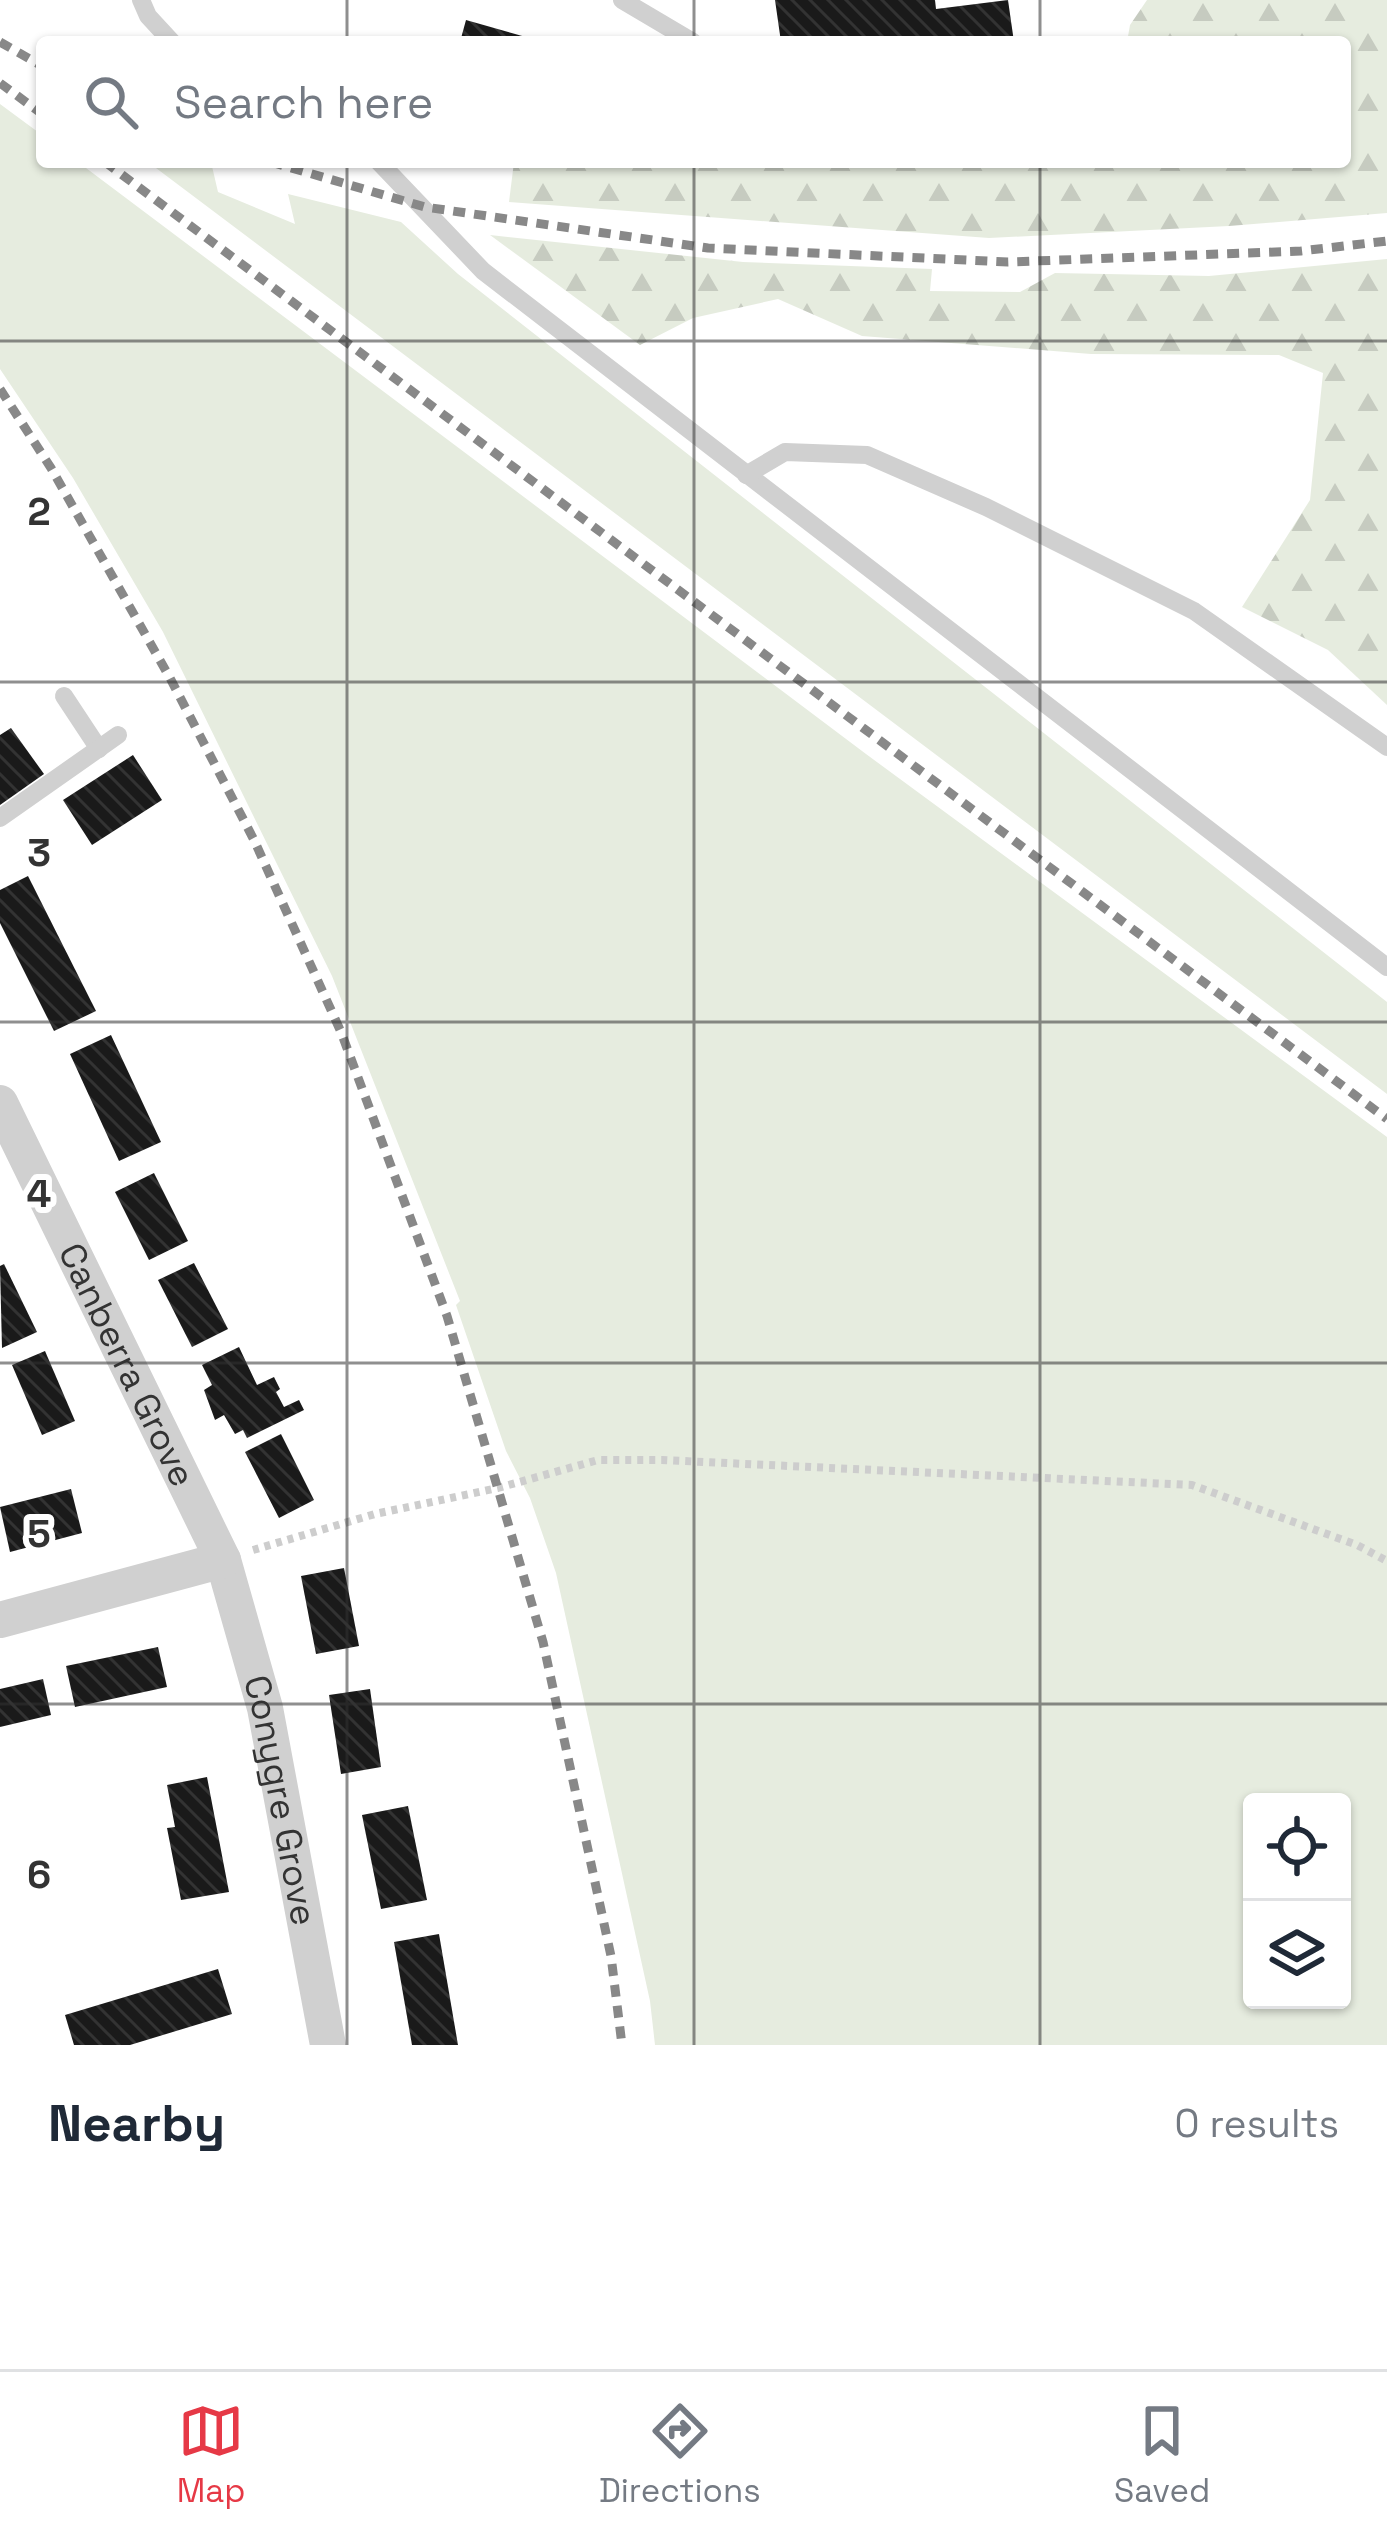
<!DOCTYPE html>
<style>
body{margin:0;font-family:"Space Grotesk",sans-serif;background:#f6f6f7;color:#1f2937}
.controls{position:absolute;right:36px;bottom:36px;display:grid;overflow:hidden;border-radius:12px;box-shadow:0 3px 9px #0004}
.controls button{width:108px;height:108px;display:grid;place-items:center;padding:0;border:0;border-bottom:3px solid #e0e1e3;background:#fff;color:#1f2937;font:60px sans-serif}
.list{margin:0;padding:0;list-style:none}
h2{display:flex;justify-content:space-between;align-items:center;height:156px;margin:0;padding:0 48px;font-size:51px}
h2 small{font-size:39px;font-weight:400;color:#747a83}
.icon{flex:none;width:66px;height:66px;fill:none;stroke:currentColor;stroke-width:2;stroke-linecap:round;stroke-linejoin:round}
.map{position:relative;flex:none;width:1387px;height:2045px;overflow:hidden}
.search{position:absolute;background:#fff;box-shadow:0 3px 9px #0004;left:36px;right:36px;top:36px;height:132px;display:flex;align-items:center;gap:30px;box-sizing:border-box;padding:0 42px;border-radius:12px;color:#747a83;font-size:45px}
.sheet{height:324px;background:#fff}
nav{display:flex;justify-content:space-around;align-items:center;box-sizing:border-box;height:168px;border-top:3px solid #e0e1e3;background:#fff;font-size:33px;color:#747a83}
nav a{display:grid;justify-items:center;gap:6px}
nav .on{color:#e63946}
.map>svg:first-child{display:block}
.grass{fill:#e6ecdf;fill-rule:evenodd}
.forest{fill:url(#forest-firs)}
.building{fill:url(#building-back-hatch)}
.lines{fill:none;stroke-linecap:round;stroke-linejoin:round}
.path{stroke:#cdcdcd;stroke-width:8;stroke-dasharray:6 6;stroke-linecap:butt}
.lane{stroke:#d0d0d0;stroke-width:18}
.street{stroke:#d0d0d0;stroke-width:36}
.rail{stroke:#888;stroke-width:9;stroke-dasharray:12 9;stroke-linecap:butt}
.grid{fill:none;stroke:#333;stroke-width:3;stroke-opacity:0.55}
.labels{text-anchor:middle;stroke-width:12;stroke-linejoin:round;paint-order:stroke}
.street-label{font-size:36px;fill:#333;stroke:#fff}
.grid-label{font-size:39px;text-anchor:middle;font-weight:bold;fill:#333;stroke:#fff;stroke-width:12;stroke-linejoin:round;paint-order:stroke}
</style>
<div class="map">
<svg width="1387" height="2045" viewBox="0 0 1387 2045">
<defs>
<pattern id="forest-firs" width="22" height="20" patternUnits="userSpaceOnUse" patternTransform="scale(3)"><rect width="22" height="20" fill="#e6ecdf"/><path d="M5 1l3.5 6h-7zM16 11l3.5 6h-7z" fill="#c6cbc0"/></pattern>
<pattern id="building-back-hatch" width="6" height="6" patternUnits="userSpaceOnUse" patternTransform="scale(3)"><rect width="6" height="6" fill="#1a1a1a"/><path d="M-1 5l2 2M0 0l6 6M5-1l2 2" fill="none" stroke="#333"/></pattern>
</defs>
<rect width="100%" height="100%" fill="#fff"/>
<!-- grass -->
<g class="grass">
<path d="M0,104L42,135V162H78L866,754L1387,1137V2045H655L650,2001L556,1573L530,1498L506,1451L456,1305L460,1301L332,976L163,632L73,478L0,369ZM1342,1802V2000H1252V1802Z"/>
<polygon points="148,162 211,162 218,192 295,224 288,194 401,222 458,274 1387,1002 1387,1094"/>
<polygon points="1387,582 1387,705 1328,650"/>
</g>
<!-- forest -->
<g class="forest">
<polygon points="1147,0 1387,0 1387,213 1229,226 989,238 509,202 514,162 1345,162 1345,42 1127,42 1130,25"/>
<polygon points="490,235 743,262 932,269 930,291 1020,292 1055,273 1209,276 1387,259 1387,656 1328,650 1242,607 1310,500 1323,373 1279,355 1091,354 862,336 778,299 693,318 640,345"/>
</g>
<!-- building -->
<g class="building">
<polygon points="775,0 935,0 936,9 1008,0 1014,42 781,42"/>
<polygon points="466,20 540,41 540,42 460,42"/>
<polygon points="11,728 44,774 0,805 0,735"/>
<polygon points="133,755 162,800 92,845 63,800"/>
<polygon points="28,876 96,1011 54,1031 0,923 0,890"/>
<polygon points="111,1035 161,1142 119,1161 70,1054"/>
<polygon points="154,1173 188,1241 149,1260 115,1192"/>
<polygon points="194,1263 228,1329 192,1347 158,1280"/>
<polygon points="4,1264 37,1332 2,1348 0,1266"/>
<polygon points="239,1347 257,1385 274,1377 280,1389 276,1392 284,1407 299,1400 304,1410 247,1438 243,1430 235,1434 224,1415 215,1420 204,1390 212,1385 202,1365"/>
<polygon points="45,1351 75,1421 42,1435 12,1365"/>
<polygon points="281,1434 314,1500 279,1518 245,1452"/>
<polygon points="71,1489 82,1533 10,1552 0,1507"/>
<polygon points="344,1568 359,1646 316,1654 301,1576"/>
<polygon points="158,1647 167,1687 75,1707 66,1666"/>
<polygon points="43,1679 51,1715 0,1727 0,1689"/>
<polygon points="370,1689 381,1767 341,1774 329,1695"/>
<polygon points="207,1777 229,1892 181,1900 167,1828 175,1827 167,1785"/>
<polygon points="408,1806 427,1900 381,1909 362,1815"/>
<polygon points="439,1934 458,2045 412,2045 394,1942"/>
<polygon points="218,1969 232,2014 130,2045 74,2045 65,2015"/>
</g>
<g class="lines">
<!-- path -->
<polyline class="path" points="253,1550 375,1514 498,1488 598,1460 662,1460 1192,1485 1357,1545 1387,1561"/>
<!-- lane -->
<g class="lane">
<polyline points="141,0 148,16 172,42"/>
<polyline points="622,0 693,42"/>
<polyline points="379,162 483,271 1387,967"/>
<polyline points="746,475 785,452 867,455 986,507 1194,611 1387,747"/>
<polyline points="64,696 99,749"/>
<polyline points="0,818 118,735"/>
</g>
<!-- street -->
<g class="street">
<path id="s1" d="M0,1103L223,1560L265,1708L328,2045"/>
<polyline points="0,1620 223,1560"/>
</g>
<!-- rail -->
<g class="rail">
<polyline points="0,42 42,66"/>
<polyline points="0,83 42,114"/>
<polyline points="105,162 1387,1119"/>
<polyline points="271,162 425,207 708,248 1008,262 1301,251 1387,241"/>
<polyline points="0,389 51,468 170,678 254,840 341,1032 447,1316 543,1642 611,1956 622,2045"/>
</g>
</g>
<!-- grid -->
<path class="grid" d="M347,0V42M694,0V42M1040,0V42M347,162V2045M694,162V2045M1040,162V2045M0,341H1387M0,682H1387M0,1022H1387M0,1363H1387M0,1704H1387"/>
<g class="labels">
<!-- street labels -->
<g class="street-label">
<text dy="13" stroke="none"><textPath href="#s1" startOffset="291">Canberra Grove</textPath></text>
<text dy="13" stroke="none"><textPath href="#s1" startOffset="756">Conygre Grove</textPath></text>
</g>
</g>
<g class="grid-label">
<text x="39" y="525">2</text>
<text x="39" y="866">3</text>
<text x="39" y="1207">4</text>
<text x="39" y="1547">5</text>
<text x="39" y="1888">6</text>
</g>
</svg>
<div class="controls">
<button><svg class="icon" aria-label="locate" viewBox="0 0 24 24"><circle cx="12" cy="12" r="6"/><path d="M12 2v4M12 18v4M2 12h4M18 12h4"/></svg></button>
<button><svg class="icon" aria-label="layers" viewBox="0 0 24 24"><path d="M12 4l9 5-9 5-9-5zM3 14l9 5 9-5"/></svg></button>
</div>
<div class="search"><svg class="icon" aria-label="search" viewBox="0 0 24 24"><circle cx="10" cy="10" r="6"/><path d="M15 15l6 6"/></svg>Search here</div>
</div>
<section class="sheet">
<h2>Nearby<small>0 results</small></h2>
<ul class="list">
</ul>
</section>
<nav>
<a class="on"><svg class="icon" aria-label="map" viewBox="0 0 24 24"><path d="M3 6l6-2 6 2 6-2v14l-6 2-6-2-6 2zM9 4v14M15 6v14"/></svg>Map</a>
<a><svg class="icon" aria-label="directions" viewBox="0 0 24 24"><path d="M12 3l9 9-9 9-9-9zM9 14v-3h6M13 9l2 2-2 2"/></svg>Directions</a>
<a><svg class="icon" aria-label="saved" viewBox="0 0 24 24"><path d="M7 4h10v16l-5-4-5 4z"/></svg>Saved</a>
</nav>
